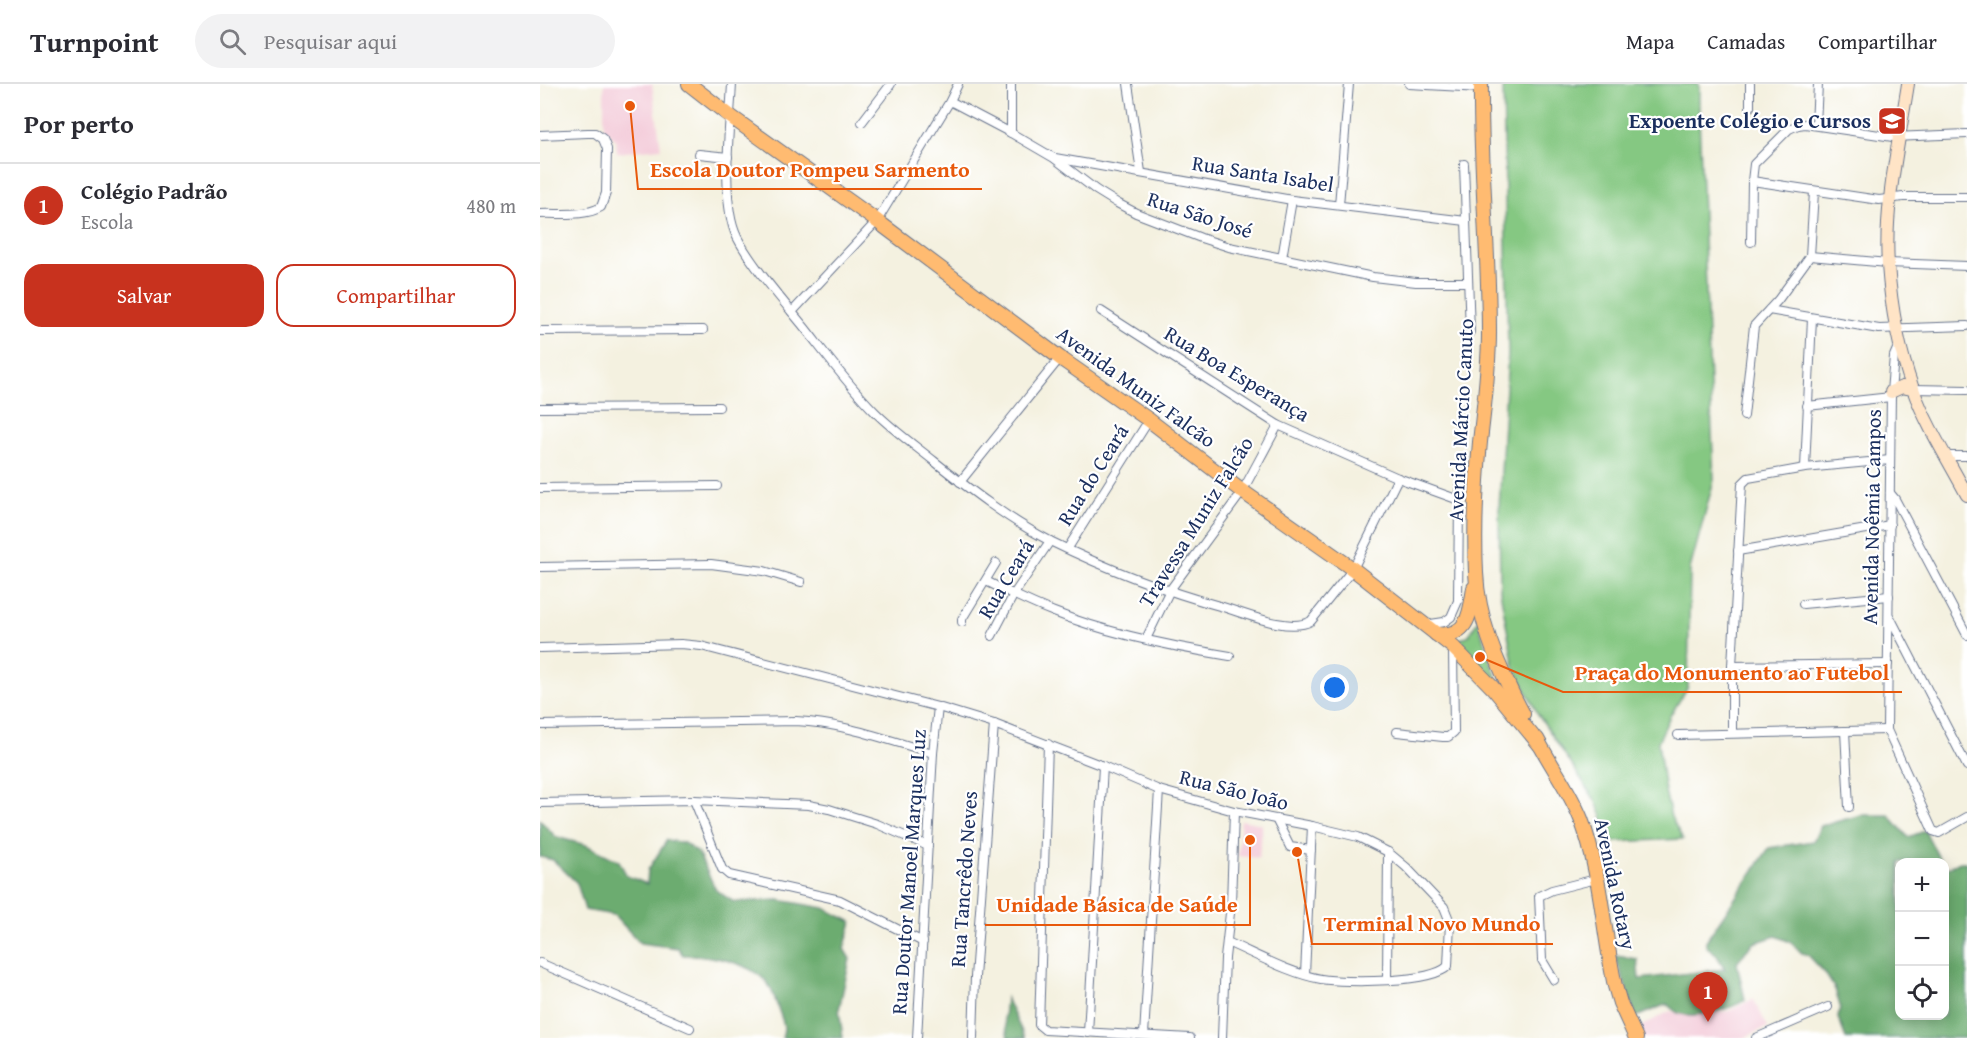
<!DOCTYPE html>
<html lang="pt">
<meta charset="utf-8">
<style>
body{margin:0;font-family:"Gentium Book Plus",serif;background:#f2f2f3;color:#2b2b33}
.controls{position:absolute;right:18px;bottom:18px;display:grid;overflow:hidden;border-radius:12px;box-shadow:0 3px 15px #0003}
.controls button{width:54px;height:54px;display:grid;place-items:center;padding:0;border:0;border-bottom:2px solid #e1e1e2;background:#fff;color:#2b2b33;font:30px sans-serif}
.you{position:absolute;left:795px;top:604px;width:21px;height:21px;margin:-15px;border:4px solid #fff;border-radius:50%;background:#1a73e8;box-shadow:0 0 0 9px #1a73e833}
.badge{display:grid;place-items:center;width:39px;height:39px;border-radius:50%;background:#c8321e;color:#fff;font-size:20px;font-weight:700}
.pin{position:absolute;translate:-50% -50px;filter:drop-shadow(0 2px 3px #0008)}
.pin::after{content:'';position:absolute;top:32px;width:21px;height:18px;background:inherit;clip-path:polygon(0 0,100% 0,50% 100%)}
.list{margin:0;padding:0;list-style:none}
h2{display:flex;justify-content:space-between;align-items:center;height:78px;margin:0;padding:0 24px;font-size:26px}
h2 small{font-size:20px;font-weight:400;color:#7c7c81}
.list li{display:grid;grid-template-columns:39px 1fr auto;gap:18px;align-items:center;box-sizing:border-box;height:84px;padding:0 24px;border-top:2px solid #e1e1e2}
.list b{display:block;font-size:22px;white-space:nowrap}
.list p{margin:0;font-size:20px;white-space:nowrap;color:#7c7c81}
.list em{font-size:20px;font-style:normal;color:#7c7c81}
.actions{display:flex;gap:12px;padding:18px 24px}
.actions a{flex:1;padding:14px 0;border:2px solid #c8321e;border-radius:18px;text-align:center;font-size:21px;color:#c8321e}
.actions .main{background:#c8321e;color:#fff}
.icon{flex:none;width:33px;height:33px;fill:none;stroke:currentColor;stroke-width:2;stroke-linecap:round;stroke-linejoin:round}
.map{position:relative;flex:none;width:1427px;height:954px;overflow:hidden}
header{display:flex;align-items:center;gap:36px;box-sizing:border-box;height:84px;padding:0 30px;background:#fff;border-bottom:2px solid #e1e1e2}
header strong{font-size:28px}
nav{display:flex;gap:33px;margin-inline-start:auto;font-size:21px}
.search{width:420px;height:54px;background:#f2f2f3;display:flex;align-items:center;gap:15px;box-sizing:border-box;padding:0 21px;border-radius:33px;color:#7c7c81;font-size:22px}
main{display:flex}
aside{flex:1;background:#fff}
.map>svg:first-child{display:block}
.built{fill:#f4cfdc}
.green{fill:#85c882;stroke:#507c70;stroke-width:1.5}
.forest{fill:#6cac70;stroke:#446e67;stroke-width:1.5}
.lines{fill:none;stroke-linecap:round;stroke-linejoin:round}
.street-casing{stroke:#67738c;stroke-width:10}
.secondary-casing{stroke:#67738c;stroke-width:14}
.primary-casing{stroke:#67738c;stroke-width:16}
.street{stroke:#fff;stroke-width:8}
.secondary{stroke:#ffe4c6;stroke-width:12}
.primary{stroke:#ffbb71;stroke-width:14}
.labels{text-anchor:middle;stroke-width:4.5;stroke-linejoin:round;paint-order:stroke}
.poi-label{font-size:21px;font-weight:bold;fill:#1b2f5e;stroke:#fff;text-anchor:end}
.street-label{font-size:21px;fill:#1b2f5e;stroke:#fff}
.leader{fill:none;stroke:#e8590c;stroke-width:2}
.callout-dot{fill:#e8590c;stroke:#fff;stroke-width:2}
.callout-label{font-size:22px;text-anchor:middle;font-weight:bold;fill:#e8590c;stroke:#fff;stroke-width:4.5;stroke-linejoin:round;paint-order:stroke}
</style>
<header>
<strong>Turnpoint</strong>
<div class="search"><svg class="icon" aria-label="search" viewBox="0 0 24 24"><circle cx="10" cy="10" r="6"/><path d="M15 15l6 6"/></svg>Pesquisar aqui</div>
<nav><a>Mapa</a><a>Camadas</a><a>Compartilhar</a></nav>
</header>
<main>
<aside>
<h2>Por perto<small></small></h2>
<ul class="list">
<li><span class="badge">1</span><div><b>Colégio Padrão</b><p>Escola</p></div><em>480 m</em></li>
</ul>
<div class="actions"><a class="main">Salvar</a><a>Compartilhar</a></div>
</aside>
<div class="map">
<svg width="1427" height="954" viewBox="0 0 1427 954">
<rect width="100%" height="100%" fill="#fff"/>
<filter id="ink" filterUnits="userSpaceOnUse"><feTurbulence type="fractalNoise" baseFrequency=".0167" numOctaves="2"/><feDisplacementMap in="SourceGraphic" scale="12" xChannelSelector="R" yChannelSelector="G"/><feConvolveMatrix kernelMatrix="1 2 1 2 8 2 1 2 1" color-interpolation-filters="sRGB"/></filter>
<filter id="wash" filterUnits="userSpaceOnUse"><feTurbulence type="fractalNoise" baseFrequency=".008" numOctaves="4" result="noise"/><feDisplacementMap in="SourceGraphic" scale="24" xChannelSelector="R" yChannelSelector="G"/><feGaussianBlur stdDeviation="1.35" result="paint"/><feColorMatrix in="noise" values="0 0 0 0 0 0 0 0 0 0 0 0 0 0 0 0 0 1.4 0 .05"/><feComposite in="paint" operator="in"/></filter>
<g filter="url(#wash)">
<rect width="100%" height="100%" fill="#f4f1e0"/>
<!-- built -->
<g class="built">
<polygon points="64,0 112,0 121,64 77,69 76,56 64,44"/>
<polygon points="701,736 722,740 719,774 698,772"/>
<polygon points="1213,915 1228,943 1203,954 1103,954 1098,944 1130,927 1146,932 1189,927"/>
</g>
<!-- green -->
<g class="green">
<polygon points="963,0 1159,0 1159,33 1174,396 1150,485 1148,603 1131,630 1118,658 1125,707 1131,733 1143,755 1073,758 1055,716 998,630 974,583 960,507 959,424 968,269"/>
<polygon points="938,536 948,571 962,607 913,559 929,551"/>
</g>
<!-- forest -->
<g class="forest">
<path d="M1321,731H1349L1368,753L1385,747L1401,778H1360V932H1404L1405,785L1420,778H1427V954H1306L1298,934L1300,922L1295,905L1285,889L1268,871L1262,869L1250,858L1236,852L1214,859L1206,867L1197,879L1205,916C1192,925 1154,935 1138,929C1134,927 1130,923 1127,920L1096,933L1075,872L1097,875L1099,895L1185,885L1176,870L1166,862V857L1229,764L1273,757L1281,742Z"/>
<path d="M0,736L16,753L46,761L79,777L87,792L107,800L108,786L127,756L144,759L158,769L176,806L194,818L239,816L284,824L312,838L304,865L310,875L299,925L303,954H242C246,943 243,938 239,927C236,918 232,904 226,897C206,877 170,871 143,871L138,864L100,859L74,831L45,826L37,799L13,776L0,773Z"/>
<polygon points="466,914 485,954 468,954 464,934"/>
</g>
</g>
<g filter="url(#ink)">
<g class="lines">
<!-- street casing -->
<g class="street-casing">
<g id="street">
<path d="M192,0C190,40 180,119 197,153C212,182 244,218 265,244C287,272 309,302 335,328C353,346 374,361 394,377C429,405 469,436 510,457C565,484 624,507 683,523C706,530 750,549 771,537L813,485L858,394"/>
<polyline points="471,0 471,49"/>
<polyline points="588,0 601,88"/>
<polyline points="869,0 941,4"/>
<polyline points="1210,0 1210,23"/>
<polyline points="410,17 471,49 514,74 556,106 577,119 596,129 661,154 689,163 833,193 876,198 928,198"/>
<polyline points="322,38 351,0"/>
<polyline points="1276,41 1278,0"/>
<path d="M0,51L48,49H55L63,55L67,65L66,109L61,123C44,133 19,129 0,130"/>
<polyline points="159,70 188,73"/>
<polyline points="515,74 752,116 926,137"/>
<polyline points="924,80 930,248"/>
<polyline points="1212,97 1339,116 1363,113 1427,113"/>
<polyline points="799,121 809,0"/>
<polyline points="1211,158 1212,97 1214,80 1249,45 1258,41 1265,40 1353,53 1427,50"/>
<polyline points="1270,172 1348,179 1427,182"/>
<polyline points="742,174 752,116"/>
<polyline points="1229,226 1339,245 1427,242"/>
<polyline points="561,227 738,341 858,394 919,416"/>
<polyline points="252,228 337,137 410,17 418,0"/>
<polyline points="0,247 163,246"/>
<polyline points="1360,258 1354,272 1351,308 1347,646 1393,747 1399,749 1427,733"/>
<polyline points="1373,305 1427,306"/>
<polyline points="1267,322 1351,313"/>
<polyline points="0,324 179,323"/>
<polyline points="1204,332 1214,242 1238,216 1270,172 1274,108"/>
<polyline points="1406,372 1427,372"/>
<polyline points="1265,384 1272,234"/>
<polyline points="420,398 520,274"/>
<polyline points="0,404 177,402"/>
<polyline points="1350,409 1355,415 1427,551"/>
<polyline points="528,464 609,336"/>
<polyline points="1198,467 1350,441"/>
<polyline points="0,483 171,480 224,487 261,498"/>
<path d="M446,497C468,508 490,519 514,528C566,549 634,563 690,572"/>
<polyline points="1263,520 1349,512"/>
<polyline points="1350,533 1427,682"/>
<polyline points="422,538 422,535 456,479"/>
<polyline points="884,541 904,538 911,533 918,517 919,416 922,390"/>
<polyline points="452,552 474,510 510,457"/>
<polyline points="606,555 630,506 702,408 738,341"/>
<path d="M0,564L141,560L161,562L398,623L454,640L563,682L619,706L694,727L772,742L818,753L848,768L866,783L904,823L910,838L908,882C892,899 805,899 781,895C751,890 715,870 687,858"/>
<polyline points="1192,582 1348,580"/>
<path d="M0,641L256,637C303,639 348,656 393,669"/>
<polyline points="1305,647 1309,723"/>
<polyline points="857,648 903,653 908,653 914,648 913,564"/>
<polyline points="1192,649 1192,582 1202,400 1208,394 1265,384 1350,376"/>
<polyline points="1138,651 1347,646"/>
<polyline points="508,660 499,941 505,946 650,954"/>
<polyline points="154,716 182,785 189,791 300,816 383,858"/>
<polyline points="0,719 154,716 269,721 289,725 337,740 388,762"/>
<polyline points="736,735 750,763 771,766"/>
<polyline points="0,879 150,944"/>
<polyline points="765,890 772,742"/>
<polyline points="847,896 848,768"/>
<polyline points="1014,896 1002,876 999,812 1012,806 1056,795"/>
<polyline points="548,949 563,682"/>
<polyline points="604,951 619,706"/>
<polyline points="377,954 393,669 398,623"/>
<polyline points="433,954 435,893 454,640"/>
<polyline points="682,954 685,874 691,820 694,727"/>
<polyline points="1216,954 1288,923"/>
</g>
</g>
<!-- secondary casing -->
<g class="secondary-casing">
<g id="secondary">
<path d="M1368,0C1359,58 1344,122 1348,181C1351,223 1359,266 1373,305C1386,341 1409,377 1427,411"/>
<polyline points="1351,308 1362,303 1373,305"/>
</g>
</g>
<!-- primary casing -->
<g class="primary-casing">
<g id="primary">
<polyline points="149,0 190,32 337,137 520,274 609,336 699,405 813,485 913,563 953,604 1000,661"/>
<path d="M941,0C940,83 949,166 949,249C949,286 944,321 940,358C936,401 934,446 936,489C938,538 960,588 983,630"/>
<path d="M896,550C929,554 930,529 934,504"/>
<path d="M997,655C1011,682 1030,707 1041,735C1061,788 1063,847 1075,902L1080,919L1096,954"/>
</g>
</g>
<!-- street -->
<use href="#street" class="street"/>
<!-- secondary -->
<use href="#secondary" class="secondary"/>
<!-- primary -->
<use href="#primary" class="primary"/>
</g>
</g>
<!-- icons -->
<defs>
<g id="school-square" transform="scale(1.5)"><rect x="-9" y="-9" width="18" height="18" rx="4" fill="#c8321e" stroke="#fff"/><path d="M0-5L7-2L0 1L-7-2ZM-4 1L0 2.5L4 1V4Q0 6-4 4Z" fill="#fff"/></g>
</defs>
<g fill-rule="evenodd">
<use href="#school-square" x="1352" y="37"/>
</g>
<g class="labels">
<!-- poi labels -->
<g class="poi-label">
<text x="1331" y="44">Expoente Colégio e Cursos</text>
</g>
<!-- street labels -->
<g class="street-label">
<text transform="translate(723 90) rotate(9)" y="7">Rua Santa Isabel</text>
<text transform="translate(660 131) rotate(18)" y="7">Rua São José</text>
<text transform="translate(697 290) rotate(31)" y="7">Rua Boa Esperança</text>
<text transform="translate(596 303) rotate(36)" y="7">Avenida Muniz Falcão</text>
<text transform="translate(921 336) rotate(-87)" y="7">Avenida Márcio Canuto</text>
<text transform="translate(553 391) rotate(-58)" y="7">Rua do Ceará</text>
<text transform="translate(1332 433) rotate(-89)" y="7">Avenida Noêmia Campos</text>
<text transform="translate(656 438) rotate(-58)" y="7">Travessa Muniz Falcão</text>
<text transform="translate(466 495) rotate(-59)" y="7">Rua Ceará</text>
<text transform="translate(694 706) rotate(14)" y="7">Rua São João</text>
<text transform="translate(369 788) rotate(-86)" y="7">Rua Doutor Manoel Marques Luz</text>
<text transform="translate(424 795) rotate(-86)" y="7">Rua Tancrêdo Neves</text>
<text transform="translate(1075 800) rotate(78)" y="7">Avenida Rotary</text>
</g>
</g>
<!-- callouts -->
<path class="leader" d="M90 22L98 105H442M940 573L1023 608H1362M710 756L710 841H445M757 768L772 860H1013"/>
<g class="callout-dot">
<circle cx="90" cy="22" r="6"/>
<circle cx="940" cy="573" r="6"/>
<circle cx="710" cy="756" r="6"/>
<circle cx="757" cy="768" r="6"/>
</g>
<g class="callout-label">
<text x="270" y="93">Escola Doutor Pompeu Sarmento</text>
<text x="1192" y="596">Praça do Monumento ao Futebol</text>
<text x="577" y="828">Unidade Básica de Saúde</text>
<text x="892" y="847">Terminal Novo Mundo</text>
</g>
</svg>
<div class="controls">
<button>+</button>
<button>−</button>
<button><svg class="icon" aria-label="locate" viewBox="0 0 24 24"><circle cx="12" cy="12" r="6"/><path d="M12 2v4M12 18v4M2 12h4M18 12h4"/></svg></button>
</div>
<div class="you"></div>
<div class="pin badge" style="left:1168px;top:938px">1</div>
</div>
</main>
